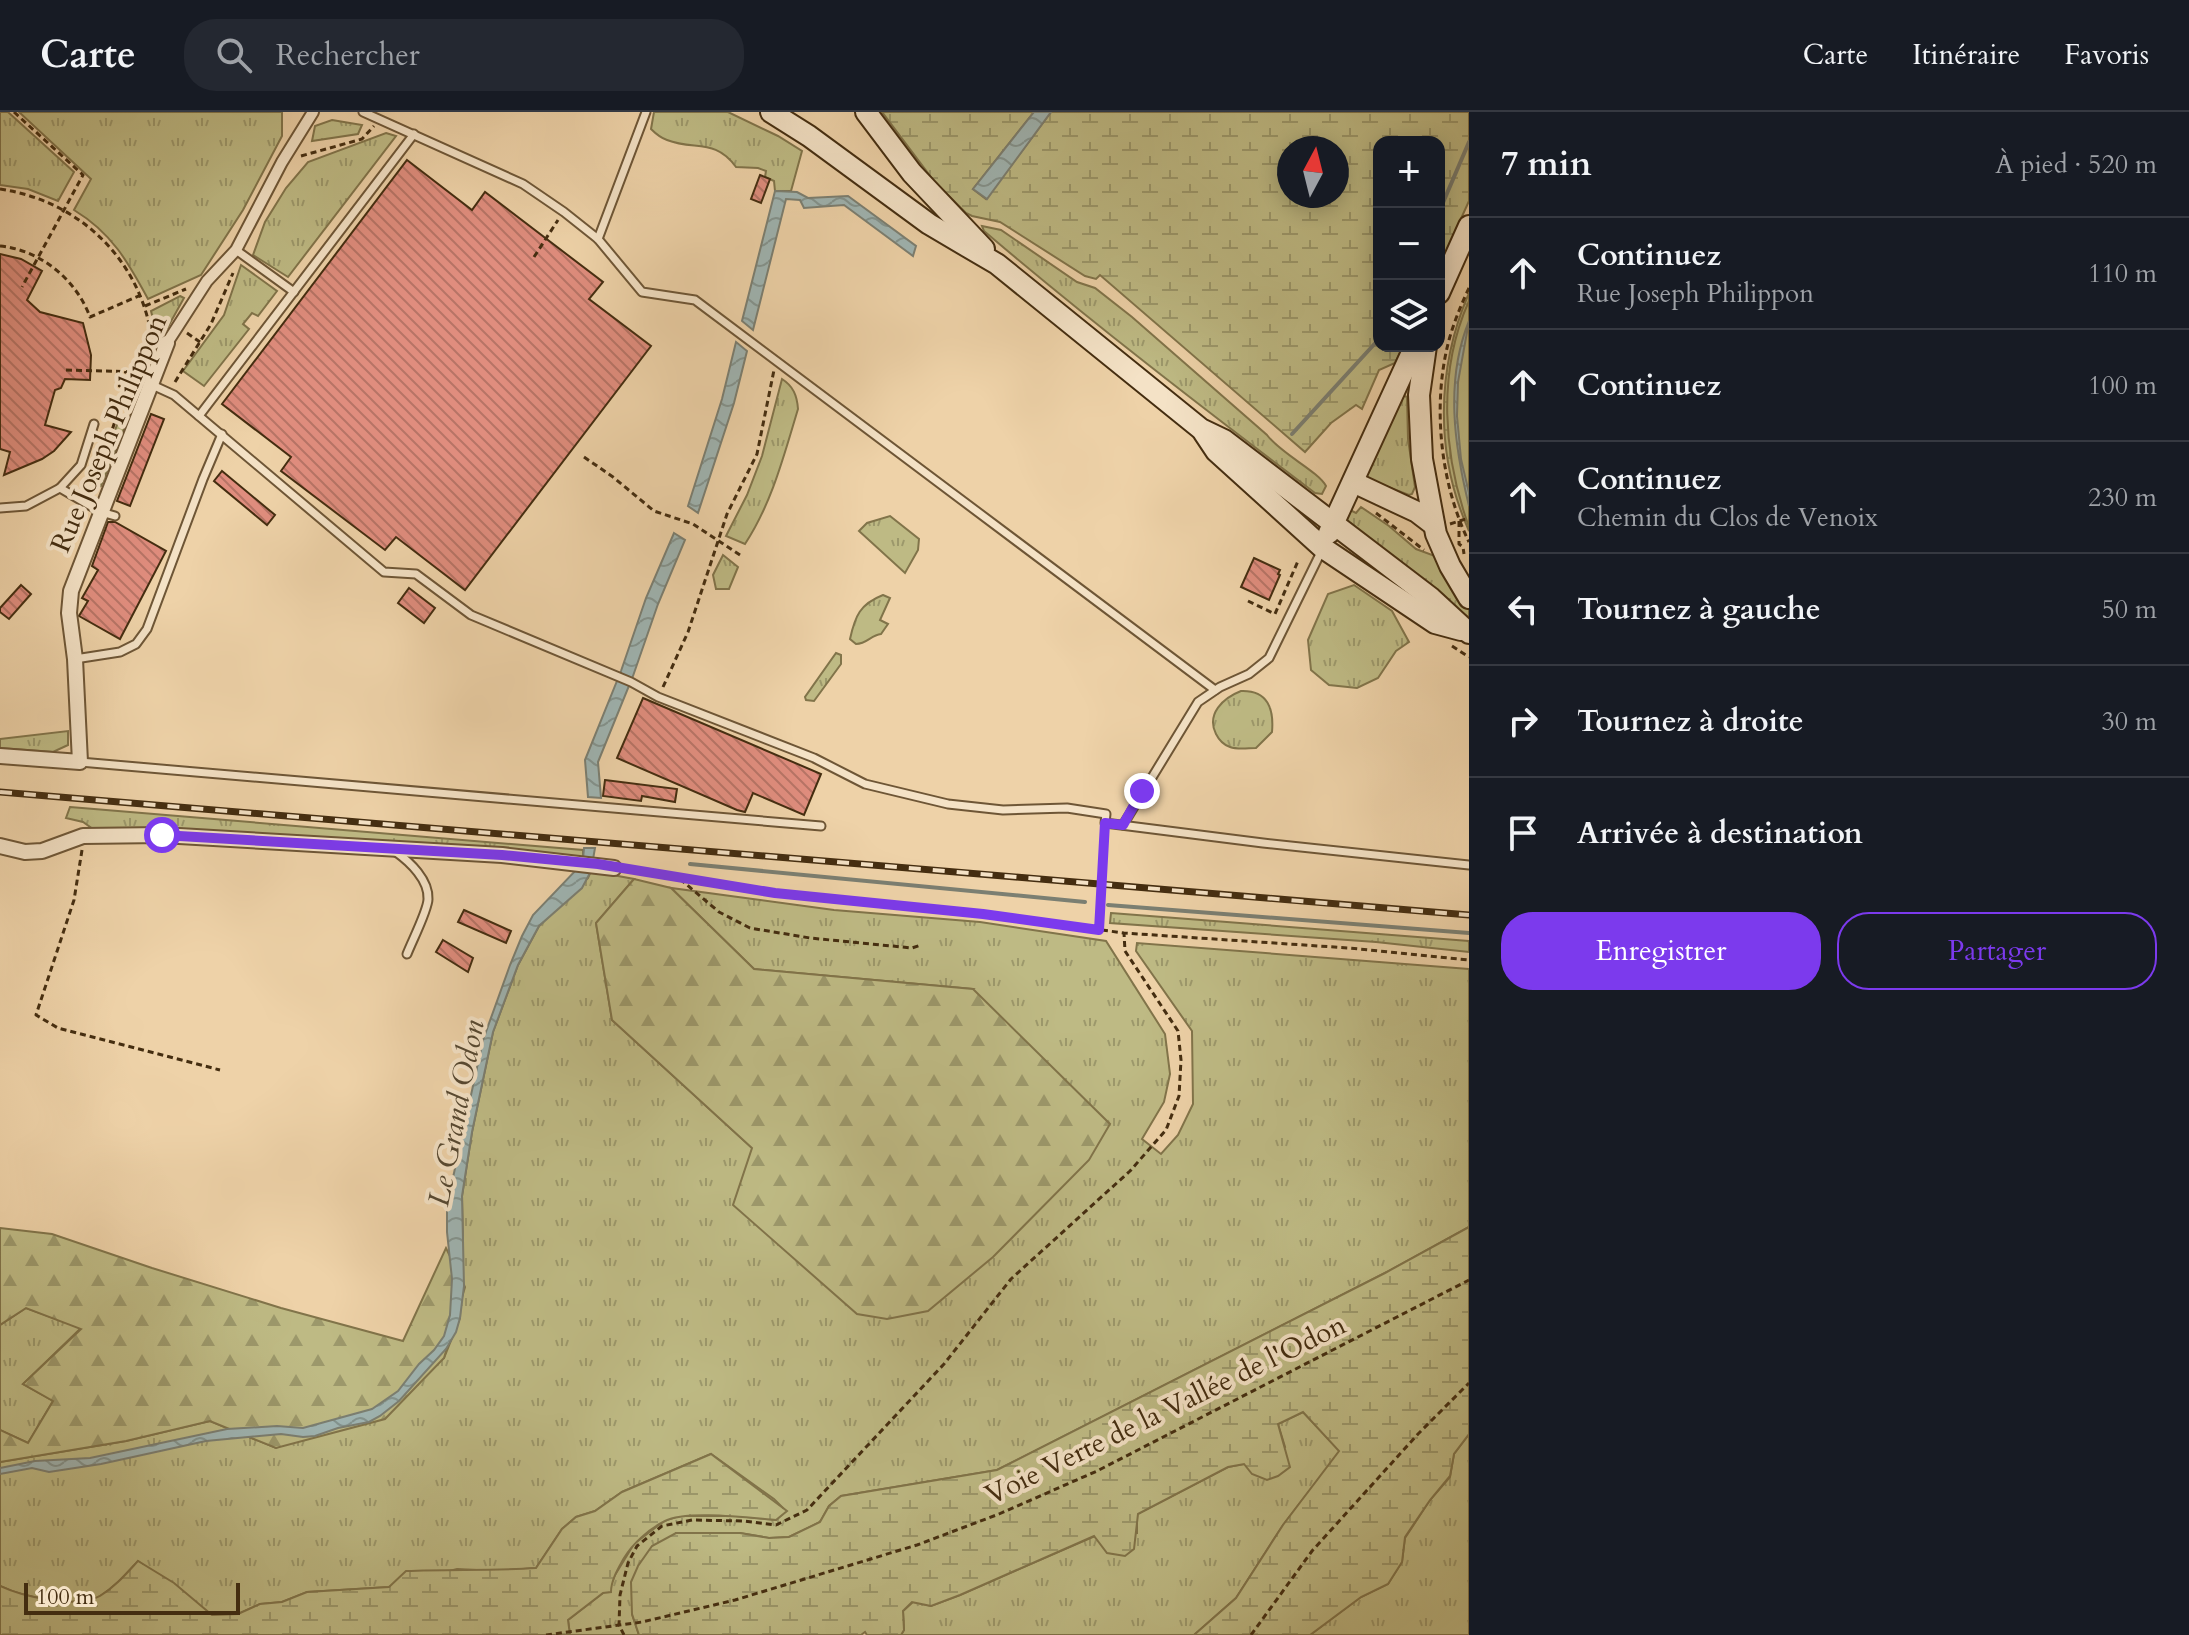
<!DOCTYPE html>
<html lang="fr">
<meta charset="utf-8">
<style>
body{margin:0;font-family:Cardo,serif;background:#242831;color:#f1f3f6}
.controls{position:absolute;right:24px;top:24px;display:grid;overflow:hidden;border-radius:16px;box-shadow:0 4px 20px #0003}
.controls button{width:72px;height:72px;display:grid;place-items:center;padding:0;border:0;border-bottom:2px solid #363941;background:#171b24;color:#f1f3f6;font:40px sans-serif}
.compass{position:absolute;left:1277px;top:24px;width:72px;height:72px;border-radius:50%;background:#171b24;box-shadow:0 4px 20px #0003;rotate:7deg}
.scale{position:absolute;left:24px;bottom:20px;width:216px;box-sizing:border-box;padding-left:8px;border:4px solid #442d10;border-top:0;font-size:22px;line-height:28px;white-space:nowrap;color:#442d10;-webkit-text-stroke:6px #f4e2c6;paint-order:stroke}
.stop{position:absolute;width:24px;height:24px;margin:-18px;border:6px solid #7c3aed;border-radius:50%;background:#fff}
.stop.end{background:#7c3aed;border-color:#fff;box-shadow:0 2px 8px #0008}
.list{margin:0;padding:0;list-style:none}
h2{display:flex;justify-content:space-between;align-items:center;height:104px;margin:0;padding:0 32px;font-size:34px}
h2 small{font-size:26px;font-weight:400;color:#9ea1a6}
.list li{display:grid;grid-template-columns:52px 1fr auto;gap:24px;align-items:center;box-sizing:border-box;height:112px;padding:0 32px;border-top:2px solid #363941}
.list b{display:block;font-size:30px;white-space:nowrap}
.list p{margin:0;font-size:26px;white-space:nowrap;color:#9ea1a6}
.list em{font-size:26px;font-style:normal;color:#9ea1a6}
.actions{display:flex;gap:16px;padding:24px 32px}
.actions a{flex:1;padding:18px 0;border:2px solid #7c3aed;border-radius:32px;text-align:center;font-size:28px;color:#7c3aed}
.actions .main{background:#7c3aed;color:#fff}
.icon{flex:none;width:44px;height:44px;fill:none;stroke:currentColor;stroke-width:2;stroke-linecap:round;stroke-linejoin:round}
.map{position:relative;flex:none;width:1469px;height:1523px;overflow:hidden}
header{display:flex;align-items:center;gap:48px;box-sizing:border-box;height:112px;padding:0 40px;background:#171b24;border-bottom:2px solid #363941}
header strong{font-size:38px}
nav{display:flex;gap:44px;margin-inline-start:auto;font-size:28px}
.search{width:560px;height:72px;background:#242831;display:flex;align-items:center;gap:20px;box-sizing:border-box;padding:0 28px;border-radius:32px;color:#9ea1a6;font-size:30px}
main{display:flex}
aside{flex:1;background:#171b24}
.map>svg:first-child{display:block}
.grass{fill:url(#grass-tufts);stroke:#81744a;stroke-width:2}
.forest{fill:url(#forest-firs);stroke:#81744a;stroke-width:2}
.wetland{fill:url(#wetland-marsh);stroke:#81744a;stroke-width:2;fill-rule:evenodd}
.park{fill:#beba84;stroke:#81744a;stroke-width:2}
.water{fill:url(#water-waves);stroke:#7b7f72;stroke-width:2}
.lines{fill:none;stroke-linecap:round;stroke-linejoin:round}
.stream{stroke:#7b7f72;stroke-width:4}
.building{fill:url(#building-back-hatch);stroke:#442d10;stroke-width:2}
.service-casing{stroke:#6e5636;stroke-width:11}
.pedestrian-casing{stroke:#6e5636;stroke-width:14}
.minor-casing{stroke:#6e5636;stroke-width:18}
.secondary-casing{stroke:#442d10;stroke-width:24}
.path{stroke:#442d10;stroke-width:3;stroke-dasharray:6 4;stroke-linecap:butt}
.service{stroke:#f4e2c6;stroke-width:7}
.pedestrian{stroke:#f4e2c6;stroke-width:10}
.minor{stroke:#f4e2c6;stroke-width:14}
.secondary{stroke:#f4e2c6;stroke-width:20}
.rail-casing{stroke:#442d10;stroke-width:7}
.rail{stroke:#f4e2c6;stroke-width:4;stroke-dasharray:12;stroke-linecap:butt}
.route{stroke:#7c3aed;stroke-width:10}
.labels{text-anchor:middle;stroke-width:8;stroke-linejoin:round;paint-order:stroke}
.street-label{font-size:28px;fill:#442d10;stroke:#f4e2c6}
.water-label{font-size:30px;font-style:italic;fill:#564831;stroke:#f4e2c6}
</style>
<header>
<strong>Carte</strong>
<div class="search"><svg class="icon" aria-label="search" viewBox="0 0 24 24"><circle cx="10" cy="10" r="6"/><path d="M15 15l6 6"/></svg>Rechercher</div>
<nav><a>Carte</a><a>Itinéraire</a><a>Favoris</a></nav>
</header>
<main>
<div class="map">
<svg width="1469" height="1523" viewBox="0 0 1469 1523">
<defs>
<pattern id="grass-tufts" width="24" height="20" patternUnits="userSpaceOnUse" patternTransform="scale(2)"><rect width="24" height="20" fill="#beba84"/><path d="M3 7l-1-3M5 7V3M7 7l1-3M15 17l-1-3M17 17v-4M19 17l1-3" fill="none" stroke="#9c986b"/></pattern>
<pattern id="forest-firs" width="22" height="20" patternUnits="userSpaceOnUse" patternTransform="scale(2)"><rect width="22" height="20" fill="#beba84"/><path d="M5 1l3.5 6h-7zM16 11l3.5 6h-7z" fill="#9c986b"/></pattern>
<pattern id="wetland-marsh" width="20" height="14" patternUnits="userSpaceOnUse" patternTransform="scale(2)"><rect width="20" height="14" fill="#beba84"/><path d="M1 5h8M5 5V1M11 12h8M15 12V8" fill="none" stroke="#9c986b"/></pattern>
<pattern id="water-waves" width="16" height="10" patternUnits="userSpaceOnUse" patternTransform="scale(2)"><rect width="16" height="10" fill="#9fb5b3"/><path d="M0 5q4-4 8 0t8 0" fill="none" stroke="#839490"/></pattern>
<pattern id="building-back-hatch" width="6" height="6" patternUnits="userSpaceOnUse" patternTransform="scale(2)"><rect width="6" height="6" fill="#e08d7e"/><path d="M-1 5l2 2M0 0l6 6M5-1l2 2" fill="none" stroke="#b77466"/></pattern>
</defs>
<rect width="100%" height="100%" fill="#eed2a8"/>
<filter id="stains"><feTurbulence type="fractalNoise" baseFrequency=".0025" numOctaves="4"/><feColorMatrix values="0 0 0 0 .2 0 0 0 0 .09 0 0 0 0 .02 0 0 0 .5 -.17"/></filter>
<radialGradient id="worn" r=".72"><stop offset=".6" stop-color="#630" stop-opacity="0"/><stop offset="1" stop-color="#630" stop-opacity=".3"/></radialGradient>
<!-- grass -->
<g class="grass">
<polygon points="0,0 8,0 74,60 58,89 28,77 0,73"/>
<path d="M19,0H282V24L243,98L201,163L148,187C128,150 112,121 74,98L91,67Z"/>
<path d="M654,0H728L778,24L802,39L791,79H775L774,69L765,65L766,59L758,56L736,55C715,26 695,39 667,28C661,26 655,21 651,17Z"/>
<polygon points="332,8 362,13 358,22 312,29 315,14"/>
<polygon points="386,21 396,24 288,165 253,143 265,110 286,76 308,50"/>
<path d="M982,114L1001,118L1077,170L1095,176L1132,205L1267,323C1281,342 1318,359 1326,374L1322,382L1315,381C1203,296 1091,210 984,119Z"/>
<polygon points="241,153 277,179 258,204 252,201 243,212 249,217 204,274 183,259 224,203"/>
<polygon points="180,184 184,186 159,231 151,199"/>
<path d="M782,267C793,274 797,283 798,297C784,343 772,391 745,432L726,424L747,383L762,344Z"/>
<polygon points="1402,283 1407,285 1408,327 1415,375 1412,382 1409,383 1370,368 1369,370 1366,364"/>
<polygon points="119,307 128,307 101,374 98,375 96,373"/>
<polygon points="1361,395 1389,414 1416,437 1435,444 1469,493 1469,506 1345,411 1348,397 1356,401"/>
<polygon points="890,404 919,427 918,438 905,461 859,419 867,411"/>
<polygon points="723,443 738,455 729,477 716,477 713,463"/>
<polygon points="1354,473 1392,499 1409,530 1396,539 1378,566 1357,576 1329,573 1311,558 1308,528 1328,482"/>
<path d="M883,483L890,486L880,508L888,512L881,522C871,523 867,532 856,532L850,527C855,504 860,492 883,483Z"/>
<polygon points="836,541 841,543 841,552 814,589 806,588 805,585"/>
<path d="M1241,579C1268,578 1274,597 1272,620L1256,636C1248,636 1238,638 1230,635C1224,633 1219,628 1216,622C1206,602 1223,586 1241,579Z"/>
<polygon points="68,619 68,633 53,640 0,636 0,627"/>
<polygon points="70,695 583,738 583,747 93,717 83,710 66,706"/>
<path d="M591,759L634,767L596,811L612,908L752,1036L973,877L754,857L671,776L834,798L980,810L1106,829L1165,922L1170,962L1164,990L1142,1027L1161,1042L1178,1023L1193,992L1192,919L1136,839L1137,831L1469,857V1115L1385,1161L997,1358L841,1384L829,1394L820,1410L789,1425L769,1426L740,1421H676L632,1502L639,1523H570L568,1508L603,1481L611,1473L615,1463L634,1432L664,1409L679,1404H737L776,1408L786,1399L774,1387L711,1342L622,1380L595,1399L576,1405L562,1417L536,1456L496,1459L457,1457L389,1475L307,1480L282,1490L260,1492L238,1502L212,1503L138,1449C126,1462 115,1475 100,1484C77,1497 23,1485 0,1474V1350L126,1329L210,1309L276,1336L444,1246L460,1206L463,1130L462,1084L472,1020L493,920L518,853L539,814L588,766Z"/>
<polygon points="1111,801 1469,829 1469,840 1376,830 1110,811"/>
<polygon points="26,1196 81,1216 23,1272 53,1289 28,1331 0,1318 0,1213"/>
<polygon points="1303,1300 1340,1339 1283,1413 1236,1486 1194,1523 901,1523 904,1518 903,1499 913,1490 931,1494 960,1483 1095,1424 1137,1421 1137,1402 1228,1355 1244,1352 1285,1335 1278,1312"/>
<polygon points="1469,1322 1469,1523 1310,1523 1361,1485 1388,1472 1402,1450 1405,1426 1430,1388 1450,1365 1454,1342"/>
</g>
<!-- forest -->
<g class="forest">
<polygon points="634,767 671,776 754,857 973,877 1110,1012 1089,1048 993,1145 928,1199 887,1207 857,1202 733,1093 752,1036 612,908 596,811"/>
<polygon points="0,1116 52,1122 152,1156 281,1196 403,1229 446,1136 465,1175 444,1246 385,1307 276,1336 210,1309 126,1329 0,1350 0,1318 28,1331 53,1289 23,1272 81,1217 26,1196 0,1213"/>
</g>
<!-- wetland -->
<g class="wetland">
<path d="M882,0H1034L973,77L986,87L1051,0H1469V89L1439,155V30H1379V234H1403L1395,251L1379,258L1362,297L1356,293L1331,311L1305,340L1100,163L1096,167L1085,164L1000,110L972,104L966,101L934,69ZM1289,36H1337V84H1289Z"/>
<path d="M1469,181V419C1435,343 1436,257 1469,181Z"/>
<polygon points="1469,1115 1469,1322 1454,1342 1450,1364 1430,1388 1405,1425 1402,1450 1388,1472 1361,1485 1310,1523 1194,1523 1236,1486 1283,1413 1339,1339 1303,1300 1278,1312 1290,1355 1278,1364 1267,1368 1252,1362 1244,1352 1228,1355 1138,1402 1134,1437 1125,1444 1107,1441 1094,1424 960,1483 931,1494 912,1490 903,1499 904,1518 901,1523 867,1523 865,1520 861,1523 639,1523 632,1502 631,1470 638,1454 652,1434 676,1421 740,1421 769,1426 789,1425 820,1410 829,1394 841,1384 997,1358 1385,1161"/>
<path d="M711,1342L787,1399L776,1408C750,1406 686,1398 665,1409C649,1417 633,1431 624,1446C618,1457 611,1468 611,1480L603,1481L568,1508L570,1523H0V1474C23,1485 77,1497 100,1484C115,1475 126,1462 138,1449L174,1471L212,1503L238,1502L260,1492L282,1490L307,1480L389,1475L406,1459C450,1457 493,1459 536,1456L562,1417L576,1405L595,1399L622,1380Z"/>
</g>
<!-- park -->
<path class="park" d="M1469,189V415C1443,343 1437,260 1469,189Z"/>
<!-- water -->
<g class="water">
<polygon points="1034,0 1051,0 987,87 973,77"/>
<polygon points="775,79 797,80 808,86 848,84 916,134 913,144 844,93 804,96 800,88 786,87 753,218 742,209"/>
<path d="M1469,209L1458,270L1457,304L1461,347L1469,381V394C1454,333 1445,268 1469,209Z"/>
<polygon points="736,230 747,239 734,291 698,401 688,394 722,287"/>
<polygon points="674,421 685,428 658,492 633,564 598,650 601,686 588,685 585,648 621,559 646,486"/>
<polygon points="584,736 595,736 591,759 582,776 539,814 518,853 493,920 472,1020 462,1084 464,1174 460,1206 456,1220 446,1237 399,1289 380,1304 369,1310 338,1316 315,1324 303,1325 281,1322 206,1329 101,1352 49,1360 32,1356 0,1362 0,1356 35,1349 90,1346 227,1317 277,1314 303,1316 372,1297 398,1279 419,1252 434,1238 444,1224 450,1203 452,1167 447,1120 447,1093 483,928 510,853 522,824 533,803 579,755 583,747"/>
</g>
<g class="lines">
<!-- stream -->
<g class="stream">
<polyline points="1439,100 1469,30"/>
<polyline points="1292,322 1379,227"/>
<polyline points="690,752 1085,790"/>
<polyline points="1108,793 1469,821"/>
</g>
</g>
<!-- building -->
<g class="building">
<polygon points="407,48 472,98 485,80 603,170 589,187 651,234 465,478 396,425 385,438 281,359 291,345 222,292"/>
<polygon points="760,63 770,67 761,91 751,87"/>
<polygon points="0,142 21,147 42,159 27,188 40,200 83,211 91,243 90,268 65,267 61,276 55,278 45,313 71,320 54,339 42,347 4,363 10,340 0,337"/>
<polygon points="151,302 164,307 130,394 117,389"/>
<polygon points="222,359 275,403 267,413 214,369"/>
<polygon points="108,410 115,410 166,439 120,527 79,504 88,489 82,486 98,458 92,454"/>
<polygon points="1254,446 1280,458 1278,462 1280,463 1269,488 1241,475"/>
<polygon points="21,473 31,482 9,507 0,500 0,496"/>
<polygon points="409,476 435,496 424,511 398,491"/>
<polygon points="643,586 821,662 804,703 753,681 745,700 737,698 617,646"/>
<polygon points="605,668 677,677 675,690 642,684 641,689 603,684"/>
<polygon points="464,798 511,819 506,831 458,810"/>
<polygon points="443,828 473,846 468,860 436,840"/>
</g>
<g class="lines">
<!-- service casing -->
<g class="service-casing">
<g id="service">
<polyline points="363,0 523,72 564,100 598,127 642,180 695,188 1215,578"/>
<polyline points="598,127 646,0"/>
<polyline points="236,138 294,180"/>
<polyline points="150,272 174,283 384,460 416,462 471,503 631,570 658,585 814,646 865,672 948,692 1003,698 1067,696 1106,702 1105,711 1263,731 1469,753"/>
<polyline points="199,304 414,22"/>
<polyline points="60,376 81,353 94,312"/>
<polyline points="0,396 26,394 60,376 101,400 115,404"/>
<polyline points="75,547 120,540 136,532 147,517 203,367 222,322"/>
<polyline points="80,650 821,714"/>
<polyline points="1123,713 1198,590 1220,575 1249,562 1269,546 1322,438"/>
<path d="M396,740C410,750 429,768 428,787C428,798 412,829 407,842"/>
</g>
</g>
<!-- pedestrian casing -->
<g class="pedestrian-casing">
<polyline id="pedestrian" points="167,231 207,169 236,138 282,50 313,0"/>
</g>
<!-- minor casing -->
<g class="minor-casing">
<g id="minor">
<polyline points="0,644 80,650 75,547 69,501 71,479 167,231"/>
<polyline points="0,734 25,740 42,739 83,724 162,723 502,743 614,756"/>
</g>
</g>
<!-- secondary casing -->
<g class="secondary-casing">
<g id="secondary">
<polyline points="771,0 809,24 929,112 997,152 1201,317 1224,328 1431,486 1469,521"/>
<polyline points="866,0 912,61 984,137"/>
<polyline points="1439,181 1469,114"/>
<polyline points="1426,234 1419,283 1422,347 1436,422 1450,454 1469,486"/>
<polyline points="1204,321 1216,339 1323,436 1435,511 1461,518"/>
<polyline points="1353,370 1417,400 1434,413"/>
<polyline points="1329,421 1415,234"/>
</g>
</g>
<!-- path -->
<g class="path">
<polyline points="14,0 83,63 22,175"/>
<polyline points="301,44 362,27 374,14"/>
<path d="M0,77C80,89 141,148 152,228"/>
<path d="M0,134C40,138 76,167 90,205L141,183"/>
<polyline points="534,145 558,108"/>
<path d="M1469,176C1461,193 1454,210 1449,228C1432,292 1440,371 1469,430"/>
<polyline points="145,194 186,177"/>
<polyline points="187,221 200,230"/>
<polyline points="66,258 142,260"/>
<polyline points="175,270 211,212 233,161"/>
<polyline points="584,345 613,365 654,399 693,412 740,443"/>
<polyline points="91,383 116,306"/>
<polyline points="1376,401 1424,438"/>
<polyline points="1459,409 1459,432 1463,435 1464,442"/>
<polyline points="1450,412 1469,406"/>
<polyline points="73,431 68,418 81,413"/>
<polyline points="1248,489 1275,502 1298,449"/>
<polyline points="1452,534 1469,545"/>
<polyline points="663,575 688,520 727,402 757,342 774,258"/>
<polyline points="82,738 74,788 36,903 58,916 220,958"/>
<polyline points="626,757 713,770 775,781 983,802 1124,821 1349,836 1469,848"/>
<polyline points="680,767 719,800 750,816 810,826 912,836 921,833"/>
<polyline points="1099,818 1104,723"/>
<polyline points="546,1523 642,1510 735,1488 917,1433 999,1402 1097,1359 1469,1168"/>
<polyline points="624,1523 619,1513 620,1483 628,1451 637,1434 662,1414 692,1408 744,1409 776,1413 807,1398 944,1252 1011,1167 1130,1059 1166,1018 1179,984 1181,948 1178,919 1125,839 1124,821"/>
<polyline points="1251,1523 1312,1439 1418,1322 1469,1271"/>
</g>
<!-- service -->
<use href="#service" class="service"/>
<!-- pedestrian -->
<use href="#pedestrian" class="pedestrian"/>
<!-- minor -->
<use href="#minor" class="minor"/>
<!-- secondary -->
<use href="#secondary" class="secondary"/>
<!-- rail casing -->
<g class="rail-casing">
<polyline id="rail" points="0,680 1469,803"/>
</g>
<!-- rail -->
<use href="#rail" class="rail"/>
</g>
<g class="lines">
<!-- route -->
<polyline class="route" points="162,723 502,743 598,752 775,781 983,802 1099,818 1105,711 1123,713 1142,679"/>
</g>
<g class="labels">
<!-- street labels -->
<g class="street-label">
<text transform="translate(108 321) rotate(-67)" y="10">Rue Joseph Philippon</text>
<text transform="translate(1165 1297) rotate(-26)" y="10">Voie Verte de la Vallée de l'Odon</text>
</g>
<!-- water labels -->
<g class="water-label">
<text transform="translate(456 1001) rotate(-79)" y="10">Le Grand Odon</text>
</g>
</g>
<rect width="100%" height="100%" filter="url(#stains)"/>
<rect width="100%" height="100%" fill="url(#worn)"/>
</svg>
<div class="controls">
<button>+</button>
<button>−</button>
<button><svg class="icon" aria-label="layers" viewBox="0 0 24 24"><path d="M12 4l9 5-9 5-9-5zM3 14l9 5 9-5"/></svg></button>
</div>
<svg class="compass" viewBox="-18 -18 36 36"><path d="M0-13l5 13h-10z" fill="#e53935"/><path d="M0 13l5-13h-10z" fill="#9ea1a6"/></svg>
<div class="scale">100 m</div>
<div class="stop" style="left:162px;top:723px"></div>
<div class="stop end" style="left:1142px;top:679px"></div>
</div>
<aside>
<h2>7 min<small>À pied · 520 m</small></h2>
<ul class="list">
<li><svg class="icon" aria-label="ahead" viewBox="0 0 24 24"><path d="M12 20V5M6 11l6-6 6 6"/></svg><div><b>Continuez</b><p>Rue Joseph Philippon</p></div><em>110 m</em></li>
<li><svg class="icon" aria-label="ahead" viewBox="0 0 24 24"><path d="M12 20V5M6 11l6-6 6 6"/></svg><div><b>Continuez</b></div><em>100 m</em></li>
<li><svg class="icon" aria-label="ahead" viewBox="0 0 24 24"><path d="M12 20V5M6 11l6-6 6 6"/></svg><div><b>Continuez</b><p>Chemin du Clos de Venoix</p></div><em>230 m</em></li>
<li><svg class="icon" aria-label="left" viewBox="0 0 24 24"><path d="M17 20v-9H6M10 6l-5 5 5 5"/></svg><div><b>Tournez à gauche</b></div><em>50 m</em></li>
<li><svg class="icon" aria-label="right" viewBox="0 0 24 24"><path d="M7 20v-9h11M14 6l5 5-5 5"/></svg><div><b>Tournez à droite</b></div><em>30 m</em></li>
<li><svg class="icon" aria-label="arrive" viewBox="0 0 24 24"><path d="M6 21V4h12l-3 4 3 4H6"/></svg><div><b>Arrivée à destination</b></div></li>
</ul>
<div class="actions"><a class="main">Enregistrer</a><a>Partager</a></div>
</aside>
</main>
